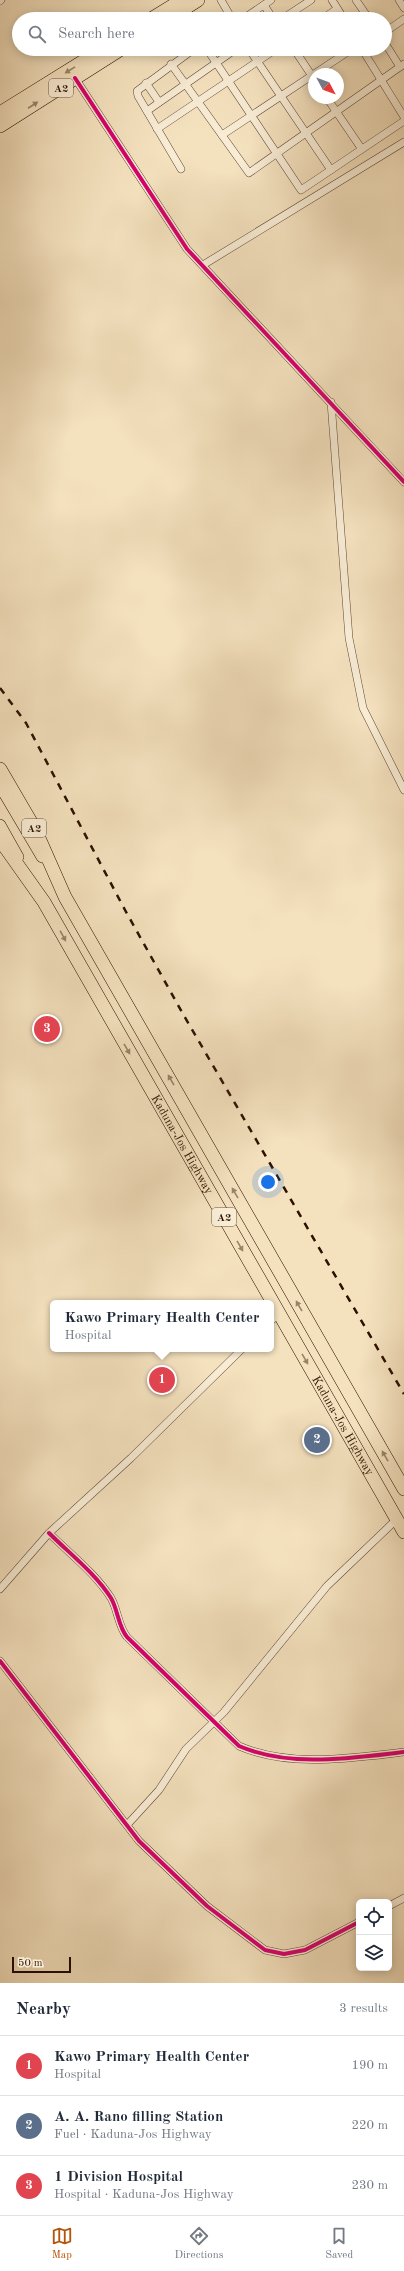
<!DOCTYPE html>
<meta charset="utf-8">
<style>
body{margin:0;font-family:"Old Standard TT",serif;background:#f2f2f3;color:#1f2937}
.controls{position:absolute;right:12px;bottom:12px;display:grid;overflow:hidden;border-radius:6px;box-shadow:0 2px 10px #0003}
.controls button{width:36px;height:36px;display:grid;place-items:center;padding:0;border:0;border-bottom:1px solid #e0e1e3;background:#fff;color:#1f2937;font:20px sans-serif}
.compass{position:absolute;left:308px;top:68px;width:36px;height:36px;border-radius:50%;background:#fff;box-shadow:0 2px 10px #0003;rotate:131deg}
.scale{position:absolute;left:12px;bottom:10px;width:59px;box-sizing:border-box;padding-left:4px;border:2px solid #2d1001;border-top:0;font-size:11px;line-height:14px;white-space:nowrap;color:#2d1001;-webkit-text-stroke:3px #f8ecd5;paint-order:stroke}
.you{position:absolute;left:268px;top:1182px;width:14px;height:14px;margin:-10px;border:3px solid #fff;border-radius:50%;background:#1a73e8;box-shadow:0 0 0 6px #1a73e833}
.badge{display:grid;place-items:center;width:26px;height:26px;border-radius:50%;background:#b45309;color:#fff;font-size:13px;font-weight:700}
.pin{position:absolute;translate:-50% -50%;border:2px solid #fff;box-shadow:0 1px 4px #0006}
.popup{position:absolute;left:50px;top:1300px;width:224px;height:52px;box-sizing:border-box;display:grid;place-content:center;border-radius:6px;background:#fff;filter:drop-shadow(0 1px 3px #0005);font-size:13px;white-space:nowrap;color:#747a83}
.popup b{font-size:15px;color:#1f2937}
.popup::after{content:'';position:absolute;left:50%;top:100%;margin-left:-8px;border:8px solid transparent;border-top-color:#fff}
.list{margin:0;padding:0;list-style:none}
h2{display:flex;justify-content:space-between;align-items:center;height:52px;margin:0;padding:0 16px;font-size:17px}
h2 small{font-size:13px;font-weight:400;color:#747a83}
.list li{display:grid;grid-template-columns:26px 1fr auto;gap:12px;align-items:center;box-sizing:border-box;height:60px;padding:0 16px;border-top:1px solid #e0e1e3}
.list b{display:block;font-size:15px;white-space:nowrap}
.list p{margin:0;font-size:13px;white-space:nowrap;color:#747a83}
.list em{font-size:13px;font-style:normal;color:#747a83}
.icon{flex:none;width:22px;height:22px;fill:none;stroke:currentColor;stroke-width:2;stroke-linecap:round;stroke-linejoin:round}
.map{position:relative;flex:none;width:404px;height:1983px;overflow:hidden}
.search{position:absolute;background:#fff;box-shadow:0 2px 10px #0003;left:12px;right:12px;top:12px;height:44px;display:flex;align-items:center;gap:10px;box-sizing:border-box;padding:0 14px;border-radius:22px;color:#747a83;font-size:15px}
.sheet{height:232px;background:#fff}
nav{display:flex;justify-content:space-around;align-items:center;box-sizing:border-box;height:56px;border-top:1px solid #e0e1e3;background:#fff;font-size:11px;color:#747a83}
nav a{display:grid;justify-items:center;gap:2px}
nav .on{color:#b45309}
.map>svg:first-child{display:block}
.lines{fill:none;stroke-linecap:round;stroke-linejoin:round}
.street-casing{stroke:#5f4430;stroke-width:8}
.primary-casing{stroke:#2d1001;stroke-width:12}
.highway-casing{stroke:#2d1001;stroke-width:14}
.street{stroke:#f8ecd5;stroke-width:7}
.primary{stroke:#f4e1be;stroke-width:11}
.highway{stroke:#f4e1be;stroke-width:13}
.rail{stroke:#2d1001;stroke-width:2.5;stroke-dasharray:7 7;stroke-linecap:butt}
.cycleway-casing{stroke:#f8ecd5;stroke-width:6}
.cycleway{stroke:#d6006c;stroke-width:4}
.oneway{fill:#9a8369}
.labels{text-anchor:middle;stroke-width:3;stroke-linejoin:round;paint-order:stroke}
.shield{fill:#f8ecd5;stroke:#6a5241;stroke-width:1}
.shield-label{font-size:11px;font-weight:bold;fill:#2d1001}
.street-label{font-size:12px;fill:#2d1001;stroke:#f8ecd5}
</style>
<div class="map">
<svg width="404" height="1983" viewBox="0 0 404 1983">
<rect width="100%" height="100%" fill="#f4e1be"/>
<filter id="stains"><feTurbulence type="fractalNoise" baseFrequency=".005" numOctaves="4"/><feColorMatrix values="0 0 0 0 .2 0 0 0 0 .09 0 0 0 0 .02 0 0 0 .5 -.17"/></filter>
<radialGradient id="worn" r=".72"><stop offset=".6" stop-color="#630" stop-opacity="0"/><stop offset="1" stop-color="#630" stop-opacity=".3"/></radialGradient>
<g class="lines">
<!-- street casing -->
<g class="street-casing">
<g id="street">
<polyline points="221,0 232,19"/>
<polyline points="332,0 344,19"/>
<polyline points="356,0 369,19"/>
<polyline points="399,0 404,8"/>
<polyline points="0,1 1,0"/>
<polyline points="264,5 273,19"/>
<polyline points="243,19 271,0"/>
<polyline points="282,19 311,0"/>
<polyline points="322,19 337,9"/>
<polyline points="385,32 404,19"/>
<polyline points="385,43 400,67"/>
<polyline points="207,49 301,190 404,121"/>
<polyline points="249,49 331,170"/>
<polyline points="294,49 314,79"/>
<polyline points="362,49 404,117"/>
<polyline points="171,64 249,173 404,64"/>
<polyline points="75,78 187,249 404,482"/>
<polyline points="146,83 159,102"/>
<polyline points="327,98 361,148"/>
<polyline points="147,111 236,49"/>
<polyline points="157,129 276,49"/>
<polyline points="222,135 352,49"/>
<polyline points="181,169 138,96 137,91 194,49"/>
<polyline points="203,265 404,142"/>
<polyline points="331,402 349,638 363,708 404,790"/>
<polyline points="271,1321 279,1313"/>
<path d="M49,1533C70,1554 95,1573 111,1598C118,1610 118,1626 127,1637L239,1746C290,1768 351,1758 404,1752"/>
<polyline points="0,1589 49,1533 131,1458 242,1349"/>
<polyline points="0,1661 139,1841 207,1906 265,1950 284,1954 305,1950 359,1922"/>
<polyline points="127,1825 159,1790 186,1749 224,1712 327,1586 397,1519"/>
<polyline points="389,1906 404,1898"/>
</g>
</g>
<!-- primary casing -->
<g class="primary-casing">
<g id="primary">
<polyline points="0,786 42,857"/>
<polyline points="0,825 18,857"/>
</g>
</g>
<!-- highway casing -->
<g class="highway-casing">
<g id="highway">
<polyline points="173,16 198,0"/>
<polyline points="151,19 182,0"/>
<polyline points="0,113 103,49"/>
<polyline points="0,126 121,49"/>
<polyline points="0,769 35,829 65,897 404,1489"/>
<path id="s1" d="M0,840L44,902L404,1532"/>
</g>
</g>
<!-- street -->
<use href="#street" class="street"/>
<!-- primary -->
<use href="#primary" class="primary"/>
<!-- highway -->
<use href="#highway" class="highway"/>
<!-- rail -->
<polyline class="rail" points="0,688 26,723 125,910 183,1014 404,1394"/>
<!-- cycleway casing -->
<g class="cycleway-casing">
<g id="cycleway">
<polyline points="75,78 187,249 404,482"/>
<path d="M49,1533C70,1554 95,1573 111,1598C118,1610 118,1626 127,1637L239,1746C290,1768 351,1758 404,1752"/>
<polyline points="0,1661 139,1841 207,1906 265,1950 284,1954 305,1950 359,1922"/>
</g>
</g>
<!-- cycleway -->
<use href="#cycleway" class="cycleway"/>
</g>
<!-- one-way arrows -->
<defs><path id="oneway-solid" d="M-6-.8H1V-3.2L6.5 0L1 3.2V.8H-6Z"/></defs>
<g class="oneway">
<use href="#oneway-solid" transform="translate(70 70) rotate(148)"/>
<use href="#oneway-solid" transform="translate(33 105) rotate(-33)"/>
<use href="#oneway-solid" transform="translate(63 936) rotate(61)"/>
<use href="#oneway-solid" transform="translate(127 1049) rotate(60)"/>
<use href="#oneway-solid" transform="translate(171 1080) rotate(-120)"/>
<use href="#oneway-solid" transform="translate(235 1193) rotate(-120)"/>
<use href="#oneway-solid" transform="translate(240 1246) rotate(60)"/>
<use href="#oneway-solid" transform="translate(299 1306) rotate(-120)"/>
<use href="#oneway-solid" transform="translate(305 1359) rotate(60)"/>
<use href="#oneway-solid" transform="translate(385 1456) rotate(-120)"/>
</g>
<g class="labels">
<!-- shield labels -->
<g class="shield">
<rect x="49" y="79" width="24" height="18" rx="3"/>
<rect x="22" y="819" width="24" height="18" rx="3"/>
<rect x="212" y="1208" width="24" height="18" rx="3"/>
</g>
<g class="shield-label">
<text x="61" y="92">A2</text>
<text x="34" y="832">A2</text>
<text x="224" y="1221">A2</text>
</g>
<!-- street labels -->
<g class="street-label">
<text dy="4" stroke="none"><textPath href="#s1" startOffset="355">Kaduna-Jos Highway</textPath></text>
<text dy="4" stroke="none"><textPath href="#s1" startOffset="679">Kaduna-Jos Highway</textPath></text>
</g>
</g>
<rect width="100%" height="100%" filter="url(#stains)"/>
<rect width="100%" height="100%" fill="url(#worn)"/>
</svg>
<div class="controls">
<button><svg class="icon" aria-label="locate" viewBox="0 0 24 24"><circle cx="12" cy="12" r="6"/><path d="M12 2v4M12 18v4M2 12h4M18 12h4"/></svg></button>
<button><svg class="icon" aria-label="layers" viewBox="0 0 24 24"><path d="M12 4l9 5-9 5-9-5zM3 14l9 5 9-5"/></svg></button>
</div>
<svg class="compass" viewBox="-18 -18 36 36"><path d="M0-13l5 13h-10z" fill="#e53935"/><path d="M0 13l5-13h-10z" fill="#747a83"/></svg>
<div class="scale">50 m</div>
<div class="you"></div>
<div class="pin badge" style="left:162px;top:1380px;background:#e0444e">1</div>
<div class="popup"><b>Kawo Primary Health Center</b>Hospital</div>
<div class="pin badge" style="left:317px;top:1440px;background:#5c6f8a">2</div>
<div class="pin badge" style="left:47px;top:1029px;background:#e0444e">3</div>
<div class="search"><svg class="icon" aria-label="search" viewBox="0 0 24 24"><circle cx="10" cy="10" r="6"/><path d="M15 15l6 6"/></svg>Search here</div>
</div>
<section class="sheet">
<h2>Nearby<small>3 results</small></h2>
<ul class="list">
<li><span class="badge" style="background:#e0444e">1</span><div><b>Kawo Primary Health Center</b><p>Hospital</p></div><em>190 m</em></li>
<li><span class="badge" style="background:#5c6f8a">2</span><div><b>A. A. Rano filling Station</b><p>Fuel · Kaduna-Jos Highway</p></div><em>220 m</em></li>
<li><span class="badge" style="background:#e0444e">3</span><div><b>1 Division Hospital</b><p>Hospital · Kaduna-Jos Highway</p></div><em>230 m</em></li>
</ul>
</section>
<nav>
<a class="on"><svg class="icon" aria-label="map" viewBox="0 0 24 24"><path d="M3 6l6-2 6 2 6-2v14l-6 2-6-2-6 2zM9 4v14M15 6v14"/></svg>Map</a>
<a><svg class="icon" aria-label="directions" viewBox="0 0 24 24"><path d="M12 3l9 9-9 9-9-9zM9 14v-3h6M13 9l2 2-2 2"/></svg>Directions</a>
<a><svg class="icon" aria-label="saved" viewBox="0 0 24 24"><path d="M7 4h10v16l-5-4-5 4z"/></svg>Saved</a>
</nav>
